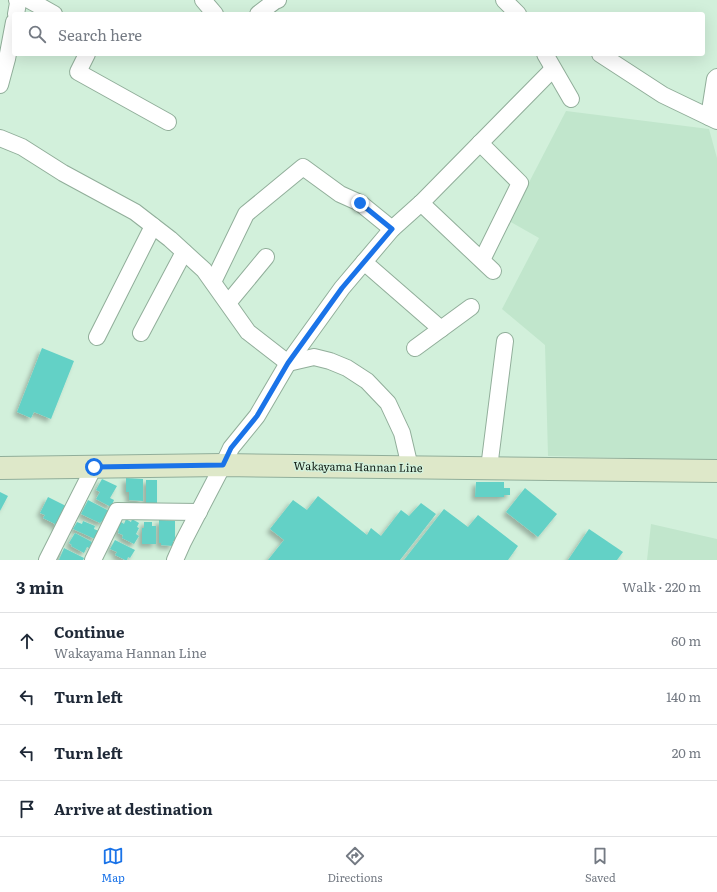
<!DOCTYPE html>
<meta charset="utf-8">
<style>
body{margin:0;font-family:Literata,serif;background:#f6f6f7;color:#1f2937}
.stop{position:absolute;width:12px;height:12px;margin:-9px;border:3px solid #1a73e8;border-radius:50%;background:#fff}
.stop.end{background:#1a73e8;border-color:#fff;box-shadow:0 1px 4px #0008}
.list{margin:0;padding:0;list-style:none}
h2{display:flex;justify-content:space-between;align-items:center;height:52px;margin:0;padding:0 16px;font-size:17px}
h2 small{font-size:13px;font-weight:400;color:#747a83}
.list li{display:grid;grid-template-columns:26px 1fr auto;gap:12px;align-items:center;box-sizing:border-box;height:56px;padding:0 16px;border-top:1px solid #e0e1e3}
.list b{display:block;font-size:15px;white-space:nowrap}
.list p{margin:0;font-size:13px;white-space:nowrap;color:#747a83}
.list em{font-size:13px;font-style:normal;color:#747a83}
.icon{flex:none;width:22px;height:22px;fill:none;stroke:currentColor;stroke-width:2;stroke-linecap:round;stroke-linejoin:round}
.map{position:relative;flex:none;width:717px;height:560px;overflow:hidden}
.search{position:absolute;background:#fff;box-shadow:0 4px 16px #0002;left:12px;right:12px;top:12px;height:44px;display:flex;align-items:center;gap:10px;box-sizing:border-box;padding:0 14px;border-radius:4px;color:#747a83;font-size:15px}
.sheet{height:276px;background:#fff}
nav{display:flex;justify-content:space-around;align-items:center;box-sizing:border-box;height:56px;border-top:1px solid #e0e1e3;background:#fff;font-size:11px;color:#747a83}
nav a{display:grid;justify-items:center;gap:2px}
nav .on{color:#1a73e8}
.map>svg:first-child{display:block}
.built{fill:#c1e6cc}
.building{fill:#63d1c6;filter:url(#shadow)}
.lines{fill:none;stroke-linecap:round;stroke-linejoin:round}
.minor-casing{stroke:#91ae9a;stroke-width:18}
.secondary-casing{stroke:#91ae9a;stroke-width:24}
.minor{stroke:#fff;stroke-width:16}
.secondary{stroke:#dee8c9;stroke-width:22}
.route{stroke:#1a73e8;stroke-width:5}
.labels{text-anchor:middle;stroke-width:3;stroke-linejoin:round;paint-order:stroke}
.street-label{font-size:11px;fill:#0f1a12;stroke:#d2f0db}
</style>
<div class="map">
<svg width="717" height="560" viewBox="0 0 717 560">
<defs>
<filter id="shadow"><feDropShadow dx="-3.5" dy="3.5" stdDeviation="2" flood-color="#0004"/></filter>
</defs>
<rect width="100%" height="100%" fill="#d2f0db"/>
<!-- built -->
<g class="built">
<polygon points="566,111 709,129 717,158 717,460 548,456 545,345 502,309 539,238 509,221"/>
<polygon points="651,524 717,539 717,560 647,560"/>
</g>
<!-- building -->
<g class="building">
<polygon points="42,348 74,361 51,419 34,412 31,418 17,412"/>
<polygon points="126,478 143,479 143,501 129,500 129,492 126,492"/>
<polygon points="102,479 117,486 110,498 114,500 111,507 96,499 100,492 96,490"/>
<rect x="146" y="480" width="11" height="24"/>
<polygon points="476,482 504,482 504,488 510,488 510,495 504,495 504,497 475,497"/>
<polygon points="525,488 557,514 538,537 506,512"/>
<polygon points="0,492 8,496 0,511"/>
<polygon points="318,496 367,535 371,528 381,536 401,510 409,516 421,503 436,514 400,560 268,560 284,540 270,529 293,500 307,510"/>
<polygon points="48,497 70,508 59,528 54,526 55,524 43,518 45,515 40,513"/>
<polygon points="88,500 111,512 104,522 102,521 100,523 81,514"/>
<polygon points="444,509 468,527 478,515 518,546 508,560 404,560"/>
<polygon points="126,519 131,522 132,519 139,523 137,527 139,528 136,534 139,536 134,544 122,538 123,535 118,533 119,530 117,529 121,522 124,524"/>
<polygon points="159,520 175,521 175,541 173,541 173,546 161,545 161,543 159,543"/>
<polygon points="83,521 95,526 94,529 99,531 95,539 73,529 77,522 82,524"/>
<polygon points="144,522 152,522 152,526 156,526 156,544 142,544 142,528 144,528"/>
<polygon points="589,529 623,552 617,560 568,560"/>
<polygon points="75,533 92,542 89,548 87,547 84,553 71,546 72,545 69,543"/>
<polygon points="115,540 135,550 130,558 128,557 127,560 125,560 115,555 117,552 110,549"/>
<polygon points="64,548 84,558 83,560 59,560"/>
</g>
<g class="lines">
<!-- minor casing -->
<g class="minor-casing">
<g id="minor">
<polyline points="29,0 54,14"/>
<polyline points="203,0 215,14"/>
<polyline points="504,0 518,14"/>
<polyline points="16,14 18,3 17,0"/>
<polyline points="258,14 275,1 278,0"/>
<polyline points="87,54 78,72 168,122"/>
<polyline points="545,54 571,99"/>
<polyline points="600,54 663,95 717,121"/>
<polyline points="0,85 7,59 14,22"/>
<polyline points="709,117 715,79 717,77"/>
<polyline points="0,138 22,147 63,173 135,212 170,239 204,270 248,332 288,363"/>
<polyline points="480,143 520,183 482,260"/>
<polyline points="421,203 493,271"/>
<polyline points="364,262 441,329"/>
<polyline points="213,282 246,214 303,167 340,194 360,203 392,229"/>
<polyline points="228,303 266,257"/>
<polyline points="141,333 184,252"/>
<polyline points="97,337 153,226"/>
<polyline points="415,348 471,307"/>
<polyline points="288,363 314,357 330,361 347,368 367,381 388,403 402,433 410,467"/>
<polyline points="489,468 505,341"/>
<polyline points="47,560 94,467"/>
<polyline points="93,560 117,511 199,512"/>
<polyline points="175,560 183,542 223,465 231,448 257,416 288,363 342,288 392,229 421,203 553,69"/>
</g>
</g>
<!-- secondary casing -->
<g class="secondary-casing">
<polyline id="secondary" points="0,468 223,465 717,471"/>
</g>
<!-- minor -->
<use href="#minor" class="minor"/>
<!-- secondary -->
<use href="#secondary" class="secondary"/>
</g>
<g class="lines">
<!-- route -->
<polyline class="route" points="94,467 223,465 231,448 257,416 288,363 342,288 392,229 360,203"/>
</g>
<g class="labels">
<!-- street labels -->
<g class="street-label">
<text transform="translate(358 467) rotate(1)" y="4">Wakayama Hannan Line</text>
</g>
</g>
</svg>
<div class="stop" style="left:94px;top:467px"></div>
<div class="stop end" style="left:360px;top:203px"></div>
<div class="search"><svg class="icon" aria-label="search" viewBox="0 0 24 24"><circle cx="10" cy="10" r="6"/><path d="M15 15l6 6"/></svg>Search here</div>
</div>
<section class="sheet">
<h2>3 min<small>Walk · 220 m</small></h2>
<ul class="list">
<li><svg class="icon" aria-label="ahead" viewBox="0 0 24 24"><path d="M12 20V5M6 11l6-6 6 6"/></svg><div><b>Continue</b><p>Wakayama Hannan Line</p></div><em>60 m</em></li>
<li><svg class="icon" aria-label="left" viewBox="0 0 24 24"><path d="M17 20v-9H6M10 6l-5 5 5 5"/></svg><div><b>Turn left</b></div><em>140 m</em></li>
<li><svg class="icon" aria-label="left" viewBox="0 0 24 24"><path d="M17 20v-9H6M10 6l-5 5 5 5"/></svg><div><b>Turn left</b></div><em>20 m</em></li>
<li><svg class="icon" aria-label="arrive" viewBox="0 0 24 24"><path d="M6 21V4h12l-3 4 3 4H6"/></svg><div><b>Arrive at destination</b></div></li>
</ul>
</section>
<nav>
<a class="on"><svg class="icon" aria-label="map" viewBox="0 0 24 24"><path d="M3 6l6-2 6 2 6-2v14l-6 2-6-2-6 2zM9 4v14M15 6v14"/></svg>Map</a>
<a><svg class="icon" aria-label="directions" viewBox="0 0 24 24"><path d="M12 3l9 9-9 9-9-9zM9 14v-3h6M13 9l2 2-2 2"/></svg>Directions</a>
<a><svg class="icon" aria-label="saved" viewBox="0 0 24 24"><path d="M7 4h10v16l-5-4-5 4z"/></svg>Saved</a>
</nav>
